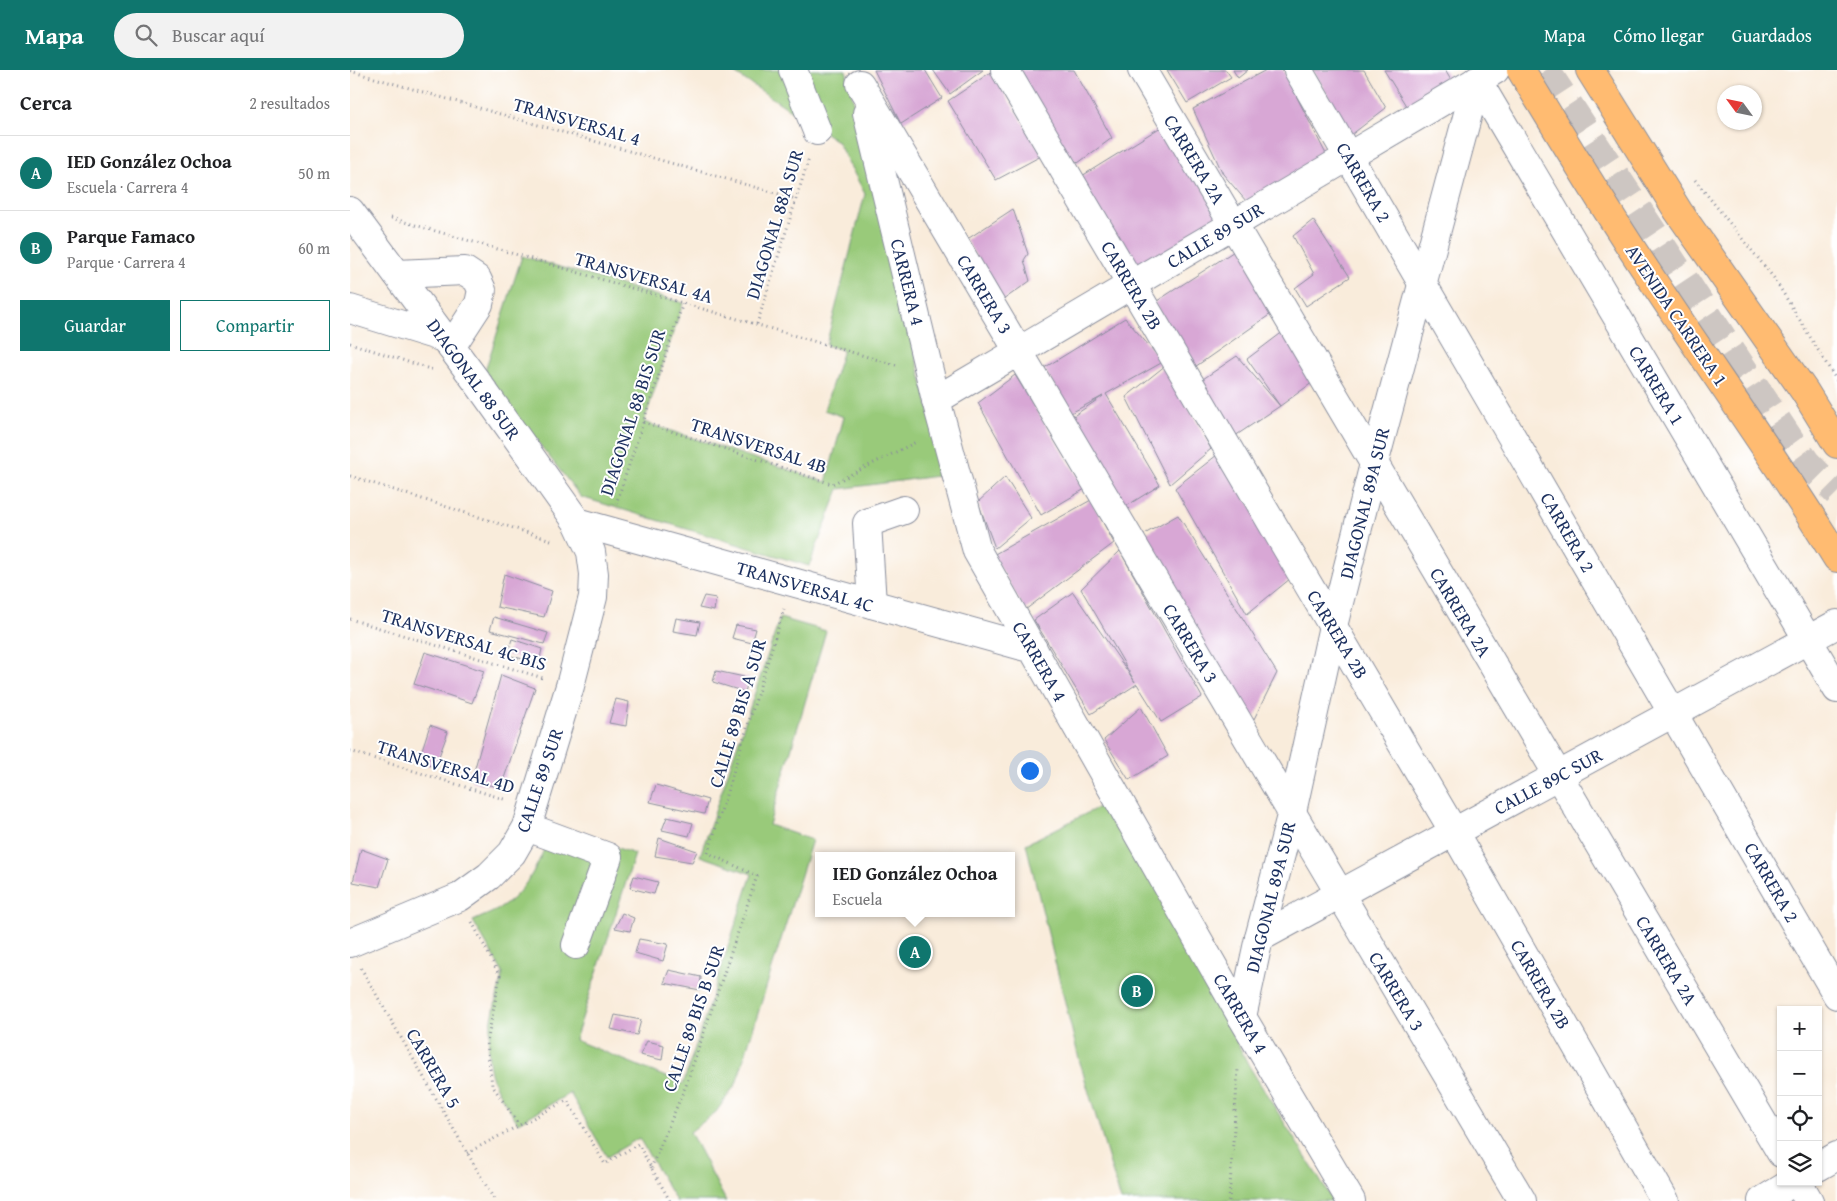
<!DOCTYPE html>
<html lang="es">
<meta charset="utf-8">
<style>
body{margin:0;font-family:"Gentium Book Plus",serif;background:#f2f2f2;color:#202124}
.controls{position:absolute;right:15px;bottom:15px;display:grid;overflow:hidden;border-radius:0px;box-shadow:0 1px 4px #0004}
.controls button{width:45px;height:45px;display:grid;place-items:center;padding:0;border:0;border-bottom:1px solid #e0e0e0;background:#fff;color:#202124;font:25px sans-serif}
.compass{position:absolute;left:1367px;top:15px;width:45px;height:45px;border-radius:50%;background:#fff;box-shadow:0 1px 4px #0004;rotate:303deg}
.you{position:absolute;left:679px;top:700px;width:18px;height:18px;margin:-12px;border:4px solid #fff;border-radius:50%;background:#1a73e8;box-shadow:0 0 0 8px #1a73e833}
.badge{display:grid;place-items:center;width:32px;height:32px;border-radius:50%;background:#0f766e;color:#fff;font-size:16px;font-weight:700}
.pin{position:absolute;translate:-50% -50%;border:2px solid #fff;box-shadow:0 1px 5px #0006}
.popup{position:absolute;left:465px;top:782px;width:200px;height:65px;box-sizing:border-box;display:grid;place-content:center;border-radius:0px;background:#fff;filter:drop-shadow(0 1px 4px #0005);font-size:16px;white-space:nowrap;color:#757577}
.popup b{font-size:19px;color:#202124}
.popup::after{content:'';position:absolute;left:50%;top:100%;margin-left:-10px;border:10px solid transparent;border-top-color:#fff}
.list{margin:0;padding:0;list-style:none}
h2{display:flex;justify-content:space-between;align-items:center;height:65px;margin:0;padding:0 20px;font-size:21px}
h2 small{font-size:16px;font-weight:400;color:#757577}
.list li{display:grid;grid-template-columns:32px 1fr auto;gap:15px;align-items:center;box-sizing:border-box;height:75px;padding:0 20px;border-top:1px solid #e0e0e0}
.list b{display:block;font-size:19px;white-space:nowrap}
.list p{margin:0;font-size:16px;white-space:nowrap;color:#757577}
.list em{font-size:16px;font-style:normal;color:#757577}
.actions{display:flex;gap:10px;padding:15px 20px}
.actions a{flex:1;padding:11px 0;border:1px solid #0f766e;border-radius:0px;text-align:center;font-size:18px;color:#0f766e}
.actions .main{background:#0f766e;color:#fff}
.icon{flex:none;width:28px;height:28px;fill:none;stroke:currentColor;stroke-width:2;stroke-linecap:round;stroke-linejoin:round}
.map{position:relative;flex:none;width:1487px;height:1131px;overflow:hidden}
header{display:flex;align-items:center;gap:30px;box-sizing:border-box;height:70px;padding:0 25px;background:#0f766e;color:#fff}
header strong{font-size:24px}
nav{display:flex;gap:28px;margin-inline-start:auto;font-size:18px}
.search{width:350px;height:45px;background:#f2f2f2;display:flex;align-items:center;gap:12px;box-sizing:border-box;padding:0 18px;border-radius:28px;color:#757577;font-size:19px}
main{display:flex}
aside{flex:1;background:#fff}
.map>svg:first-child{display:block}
.green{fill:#99ca7a;stroke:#5a7c6c}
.building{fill:#d8a7d5}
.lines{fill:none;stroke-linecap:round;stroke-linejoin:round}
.minor-tunnel{stroke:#cdc6c2;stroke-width:28;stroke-dasharray:28 14;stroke-linecap:butt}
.minor-casing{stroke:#8a8e9c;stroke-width:30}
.highway-casing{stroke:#8a8e9c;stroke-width:30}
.path{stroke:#8a8e9c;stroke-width:3;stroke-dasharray:1 4;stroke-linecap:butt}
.minor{stroke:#fff;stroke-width:28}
.highway{stroke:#ffbb71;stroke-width:28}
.labels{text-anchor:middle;stroke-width:4;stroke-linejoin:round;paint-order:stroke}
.street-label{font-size:19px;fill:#1b2f5e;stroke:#fff}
</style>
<header>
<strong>Mapa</strong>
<div class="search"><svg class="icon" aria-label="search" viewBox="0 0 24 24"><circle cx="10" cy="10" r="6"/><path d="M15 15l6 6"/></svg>Buscar aquí</div>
<nav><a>Mapa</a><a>Cómo llegar</a><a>Guardados</a></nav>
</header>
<main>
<aside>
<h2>Cerca<small>2 resultados</small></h2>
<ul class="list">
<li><span class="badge">A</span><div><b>IED González Ochoa</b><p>Escuela · Carrera 4</p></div><em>50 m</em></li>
<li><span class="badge">B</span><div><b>Parque Famaco</b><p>Parque · Carrera 4</p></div><em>60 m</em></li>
</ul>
<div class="actions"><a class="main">Guardar</a><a>Compartir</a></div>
</aside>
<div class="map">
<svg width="1487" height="1131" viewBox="0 0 1487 1131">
<rect width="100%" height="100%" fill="#fff"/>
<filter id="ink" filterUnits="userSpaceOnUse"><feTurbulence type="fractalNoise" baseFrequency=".02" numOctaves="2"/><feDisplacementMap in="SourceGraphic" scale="10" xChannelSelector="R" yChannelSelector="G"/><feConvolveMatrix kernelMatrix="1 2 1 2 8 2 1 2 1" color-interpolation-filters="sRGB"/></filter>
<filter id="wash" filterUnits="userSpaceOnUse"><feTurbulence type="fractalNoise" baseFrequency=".0096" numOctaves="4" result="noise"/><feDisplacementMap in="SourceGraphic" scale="20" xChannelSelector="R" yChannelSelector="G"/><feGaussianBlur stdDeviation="1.12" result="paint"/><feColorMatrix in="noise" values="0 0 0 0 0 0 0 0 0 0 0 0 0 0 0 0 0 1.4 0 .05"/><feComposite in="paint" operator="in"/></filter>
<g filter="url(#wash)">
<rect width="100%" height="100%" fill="#f9ecdb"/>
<!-- green -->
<g class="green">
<polygon points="380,0 496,0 595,405 489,419 459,496 231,427 134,304 172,186 333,233 294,352 476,412 494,347 474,340 493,280 476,275 515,124 487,71"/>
<path d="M430,548L476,561L419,755L462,770L386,1014L366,1042L340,1062L376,1131H326L289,1068L257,1087L220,1023L168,1053C161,1041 152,1029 146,1017C129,982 145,938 153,903L123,851C133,846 146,842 155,835C181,815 192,786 203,756L285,784L225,970L333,1014L402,804L350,786Z"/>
<polygon points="759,732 827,854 899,996 983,1131 771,1131 729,989 676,774"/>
</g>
<g id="blocks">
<!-- building -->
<g class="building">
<polygon points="524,0 575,0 592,28 551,54"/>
<polygon points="583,0 633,0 600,24"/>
<polygon points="666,0 724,0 762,68 728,93 709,74"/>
<polygon points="817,0 876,0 881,7 837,33"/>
<polygon points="883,0 898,0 888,8"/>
<polygon points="916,0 933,0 979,90 902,138 873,104 843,39"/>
<polygon points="963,0 1014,0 1036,38 1001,65"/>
<polygon points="1034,0 1095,0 1102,12 1058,39"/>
<polygon points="641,2 693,85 646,110 598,31"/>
<polygon points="819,52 872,153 783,204 727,109"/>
<polygon points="663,139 678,184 674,190 680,211 653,230 616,170"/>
<polygon points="963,150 1000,207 956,236 945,218 964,204 943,166"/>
<polygon points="892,176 928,239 842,299 804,233"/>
<polygon points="775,248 813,292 756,324 810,415 770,440 719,349 753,326 719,344 694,298"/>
<polygon points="938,258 970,307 930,336 885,366 847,313 887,286 930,336 897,289"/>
<polygon points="816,295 861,379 820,414 776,327"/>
<polygon points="665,305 735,419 691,445 628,333"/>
<polygon points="867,385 946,504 897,544 825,418"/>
<polygon points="655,407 681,448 645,478 628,432"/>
<polygon points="741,430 764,473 675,540 643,485"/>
<polygon points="828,445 927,603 902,653 784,470"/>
<polygon points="770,481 852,627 811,652 787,614 741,644 684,550 723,522 785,612 731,519"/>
<polygon points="154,504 202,521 194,547 147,537"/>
<polygon points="354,526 366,528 364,541 349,538"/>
<polygon points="144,547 198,563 194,574 140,560"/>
<polygon points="326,548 350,552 347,565 323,561"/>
<polygon points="386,555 406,559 402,573 382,568"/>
<polygon points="162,569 192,579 189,593 157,585"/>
<polygon points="75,582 134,601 122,633 64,614"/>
<polygon points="366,601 399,608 395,622 363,612"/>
<polygon points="151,605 185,618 151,717 121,712"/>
<polygon points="266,629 279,632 276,656 259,653"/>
<polygon points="791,637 818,686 779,710 754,670"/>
<polygon points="80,655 98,662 85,697 68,692"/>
<polygon points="306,715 358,730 354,744 300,732"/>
<polygon points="317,747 343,753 339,766 312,760"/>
<polygon points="309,768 347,781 342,792 305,786"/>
<polygon points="11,779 38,789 29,817 3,812"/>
<polygon points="284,806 308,812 304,824 280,818"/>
<polygon points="272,843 284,848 280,861 265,858"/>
<polygon points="289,869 318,874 313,891 285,883"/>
<polygon points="319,900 351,907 350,920 314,913"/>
<polygon points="265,945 291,950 287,965 261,959"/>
<polygon points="297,971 314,975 312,990 290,985"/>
</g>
</g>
</g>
<g filter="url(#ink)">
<use href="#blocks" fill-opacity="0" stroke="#8a8e9c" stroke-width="1"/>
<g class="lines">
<!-- minor-tunnel -->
<polyline class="minor-tunnel" points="1196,0 1441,371 1457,393 1487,423"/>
<!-- minor casing -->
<g class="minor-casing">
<g id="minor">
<polyline points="443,0 467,61"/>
<polyline points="655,0 1104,762 1315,1131"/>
<polyline points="792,0 1431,1083"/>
<polyline points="948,0 1487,925"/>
<polyline points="1127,10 1487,619"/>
<polyline points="510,14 1172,1131"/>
<polyline points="517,43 586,330 627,481 892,947 1001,1131"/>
<polyline points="0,141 130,316 227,452 241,482 244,504 243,527 220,616 177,757 162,783 139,806 110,827 0,873"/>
<polyline points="47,204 115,201 127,209 132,220 129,234 101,277"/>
<polyline points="0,239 94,268"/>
<polyline points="586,330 1145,0"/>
<polyline points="227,452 683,579"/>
<polyline points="522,534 517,453 554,440"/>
<polyline points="177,757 258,787 226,875"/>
<polyline points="909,868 1487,554"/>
<polyline points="892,947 909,868 942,742 983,556 1024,394 1127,10"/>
<polyline points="1468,1097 1487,1086"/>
<polyline points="1448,1112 1459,1131"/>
<polyline points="1412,1131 1443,1112"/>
</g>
</g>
<!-- highway casing -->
<g class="highway-casing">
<g id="highway">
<path d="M1171,0C1212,68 1253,136 1297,202C1360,298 1427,390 1487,488"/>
<polyline points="1240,0 1328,141 1455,322 1487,374"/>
</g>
</g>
<!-- path -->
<g class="path">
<polyline points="0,1 446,129"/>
<polyline points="1345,110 1424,208 1487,311"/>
<polyline points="41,148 549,296"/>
<polyline points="407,254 459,88"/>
<polyline points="0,273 83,300"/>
<polyline points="293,352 482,414 568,371"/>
<polyline points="0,406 204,471"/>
<polyline points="266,434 333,233"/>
<polyline points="0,549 193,608"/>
<polyline points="0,681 157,730"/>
<polyline points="122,852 150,906 137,973 142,1015 169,1055"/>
<polyline points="11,898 145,1131"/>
<polyline points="117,1083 217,1030 255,1094 288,1074 320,1131"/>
<polyline points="301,1098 336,1015 407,806 358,783 434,539"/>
<polyline points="879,1131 888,999"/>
</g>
<!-- minor -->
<use href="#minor" class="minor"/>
<!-- highway -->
<use href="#highway" class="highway"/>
</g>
</g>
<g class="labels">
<!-- street labels -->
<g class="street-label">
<text transform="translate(227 51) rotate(16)" y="7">TRANSVERSAL 4</text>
<text transform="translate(845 89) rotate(59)" y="7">CARRERA 2A</text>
<text transform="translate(1014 112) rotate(60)" y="7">CARRERA 2</text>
<text transform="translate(424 154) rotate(-73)" y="7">DIAGONAL 88A SUR</text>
<text transform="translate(865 165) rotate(-31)" y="7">CALLE 89 SUR</text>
<text transform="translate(294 207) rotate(16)" y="7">TRANSVERSAL 4A</text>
<text transform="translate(558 212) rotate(76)" y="7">CARRERA 4</text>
<text transform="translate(782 215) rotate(59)" y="7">CARRERA 2B</text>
<text transform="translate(635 224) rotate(59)" y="7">CARRERA 3</text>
<text transform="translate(1327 245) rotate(56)" y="7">AVENIDA CARRERA 1</text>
<text transform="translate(124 309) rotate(54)" y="7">DIAGONAL 88 SUR</text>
<text transform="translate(1307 315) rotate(59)" y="7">CARRERA 1</text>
<text transform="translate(282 342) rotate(-72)" y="7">DIAGONAL 88 BIS SUR</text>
<text transform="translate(409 375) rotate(18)" y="7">TRANSVERSAL 4B</text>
<text transform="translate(1014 433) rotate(-76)" y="7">DIAGONAL 89A SUR</text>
<text transform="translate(1218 462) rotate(60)" y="7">CARRERA 2</text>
<text transform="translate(455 516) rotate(16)" y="7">TRANSVERSAL 4C</text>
<text transform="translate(1111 542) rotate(59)" y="7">CARRERA 2A</text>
<text transform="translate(988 564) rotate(59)" y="7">CARRERA 2B</text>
<text transform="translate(114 569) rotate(17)" y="7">TRANSVERSAL 4C BIS</text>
<text transform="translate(841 573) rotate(59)" y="7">CARRERA 3</text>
<text transform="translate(690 591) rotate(60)" y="7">CARRERA 4</text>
<text transform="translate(387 643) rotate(-73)" y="7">CALLE 89 BIS A SUR</text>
<text transform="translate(96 696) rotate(17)" y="7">TRANSVERSAL 4D</text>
<text transform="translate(189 710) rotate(-71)" y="7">CALLE 89 SUR</text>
<text transform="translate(1198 711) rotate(-28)" y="7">CALLE 89C SUR</text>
<text transform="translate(1422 812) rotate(60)" y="7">CARRERA 2</text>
<text transform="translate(920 827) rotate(-76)" y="7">DIAGONAL 89A SUR</text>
<text transform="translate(1317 890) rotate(59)" y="7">CARRERA 2A</text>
<text transform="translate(1191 914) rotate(60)" y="7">CARRERA 2B</text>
<text transform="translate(1047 921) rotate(59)" y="7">CARRERA 3</text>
<text transform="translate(891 943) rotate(60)" y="7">CARRERA 4</text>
<text transform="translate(343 948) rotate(-71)" y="7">CALLE 89 BIS B SUR</text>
<text transform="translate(84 998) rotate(60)" y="7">CARRERA 5</text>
</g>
</g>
</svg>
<div class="controls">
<button>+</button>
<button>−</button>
<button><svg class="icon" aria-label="locate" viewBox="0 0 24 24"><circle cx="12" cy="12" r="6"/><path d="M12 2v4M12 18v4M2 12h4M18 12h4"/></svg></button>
<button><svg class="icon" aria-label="layers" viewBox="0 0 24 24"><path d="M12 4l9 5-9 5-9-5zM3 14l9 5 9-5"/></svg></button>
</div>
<svg class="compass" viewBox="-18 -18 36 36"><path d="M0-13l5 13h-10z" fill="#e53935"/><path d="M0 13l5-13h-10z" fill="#757577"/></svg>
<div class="you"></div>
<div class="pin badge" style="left:565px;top:882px">A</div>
<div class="popup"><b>IED González Ochoa</b>Escuela</div>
<div class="pin badge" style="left:787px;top:921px">B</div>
</div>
</main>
